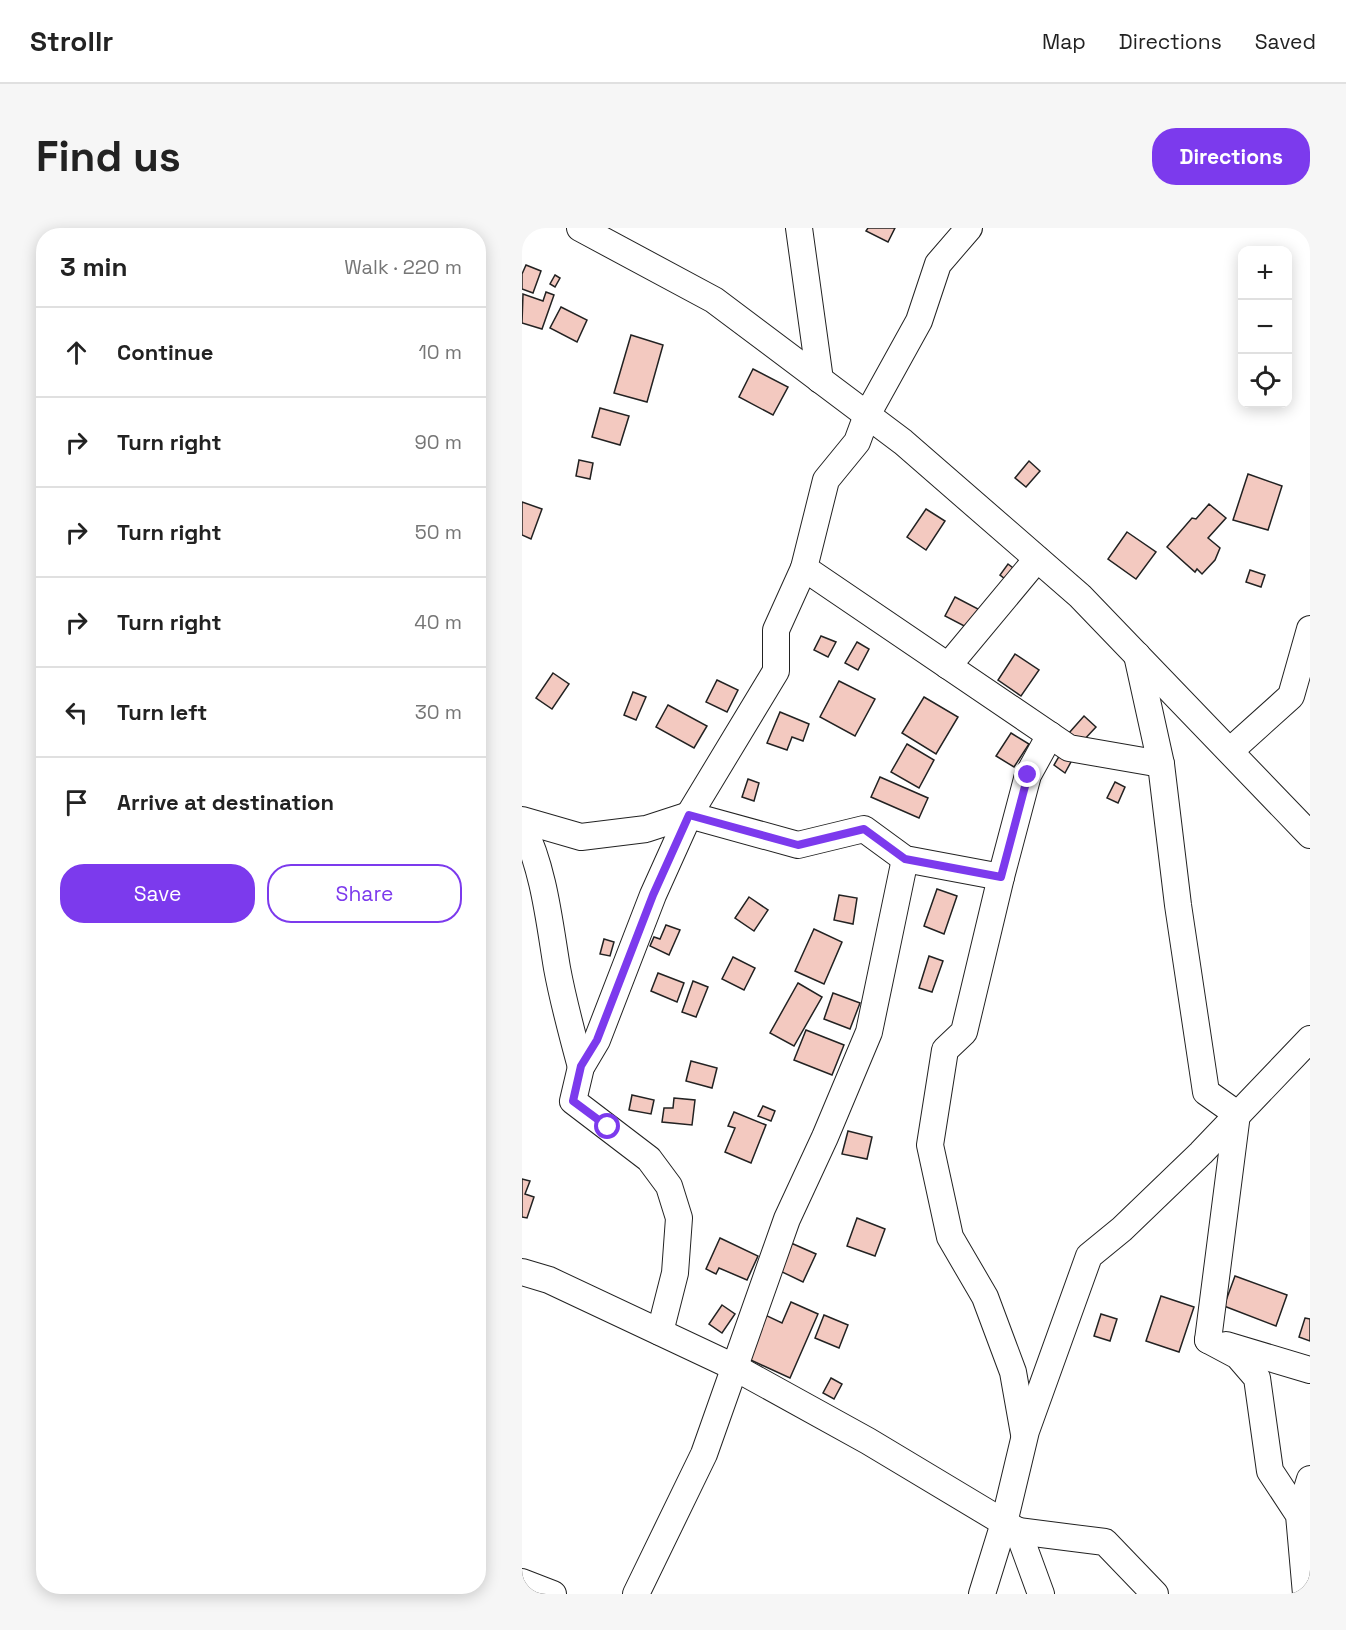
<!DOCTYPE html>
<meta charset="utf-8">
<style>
body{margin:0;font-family:"Space Grotesk",sans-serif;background:#f6f6f6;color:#222}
.controls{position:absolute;right:18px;top:18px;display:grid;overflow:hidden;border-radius:12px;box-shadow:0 3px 15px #0003}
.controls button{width:54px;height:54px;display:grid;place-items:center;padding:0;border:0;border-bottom:2px solid #e0e0e0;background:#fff;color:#222;font:30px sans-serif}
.stop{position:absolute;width:18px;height:18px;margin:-14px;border:4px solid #7c3aed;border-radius:50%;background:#fff}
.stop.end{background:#7c3aed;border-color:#fff;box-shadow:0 2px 6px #0008}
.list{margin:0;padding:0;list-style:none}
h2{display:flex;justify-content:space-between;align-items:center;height:78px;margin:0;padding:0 24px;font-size:26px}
h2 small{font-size:20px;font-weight:400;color:#767676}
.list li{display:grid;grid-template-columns:39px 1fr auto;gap:18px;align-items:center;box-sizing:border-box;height:90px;padding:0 24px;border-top:2px solid #e0e0e0}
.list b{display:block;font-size:22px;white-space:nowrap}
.list em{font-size:20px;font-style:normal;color:#767676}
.actions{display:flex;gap:12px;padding:18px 24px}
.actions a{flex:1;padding:14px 0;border:2px solid #7c3aed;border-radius:24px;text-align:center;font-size:21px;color:#7c3aed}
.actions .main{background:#7c3aed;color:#fff}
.icon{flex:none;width:33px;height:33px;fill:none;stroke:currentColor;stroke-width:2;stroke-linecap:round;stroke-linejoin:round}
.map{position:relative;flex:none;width:788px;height:1366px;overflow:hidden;border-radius:24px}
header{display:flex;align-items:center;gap:36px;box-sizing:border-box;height:84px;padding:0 30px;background:#fff;border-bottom:2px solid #e0e0e0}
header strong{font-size:28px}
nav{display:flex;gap:33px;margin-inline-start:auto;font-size:21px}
.intro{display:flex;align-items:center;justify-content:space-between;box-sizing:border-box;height:144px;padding:0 36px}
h1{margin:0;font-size:42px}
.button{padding:15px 27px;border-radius:24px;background:#7c3aed;color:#fff;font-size:21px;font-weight:700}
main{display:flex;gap:36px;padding:0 36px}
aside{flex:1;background:#fff;border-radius:24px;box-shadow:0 3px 15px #0003}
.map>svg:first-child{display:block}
.building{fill:#f3c9c0;stroke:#222;stroke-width:1.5}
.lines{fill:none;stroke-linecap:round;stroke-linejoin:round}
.minor-casing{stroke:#222;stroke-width:28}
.minor{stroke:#fff;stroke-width:26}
.route{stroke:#7c3aed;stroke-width:8}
</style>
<header>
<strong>Strollr</strong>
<nav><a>Map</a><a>Directions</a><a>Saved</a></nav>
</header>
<div class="intro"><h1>Find us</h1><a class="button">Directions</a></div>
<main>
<aside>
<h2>3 min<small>Walk · 220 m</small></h2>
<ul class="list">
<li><svg class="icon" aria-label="ahead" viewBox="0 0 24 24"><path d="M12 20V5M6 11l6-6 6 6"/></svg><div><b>Continue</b></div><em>10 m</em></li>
<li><svg class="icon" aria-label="right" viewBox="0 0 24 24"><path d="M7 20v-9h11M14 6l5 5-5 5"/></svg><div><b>Turn right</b></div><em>90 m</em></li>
<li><svg class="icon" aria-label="right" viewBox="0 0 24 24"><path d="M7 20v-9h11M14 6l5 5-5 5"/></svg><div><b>Turn right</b></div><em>50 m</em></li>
<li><svg class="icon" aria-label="right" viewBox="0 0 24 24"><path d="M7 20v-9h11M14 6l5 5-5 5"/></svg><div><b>Turn right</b></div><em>40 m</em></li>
<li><svg class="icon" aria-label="left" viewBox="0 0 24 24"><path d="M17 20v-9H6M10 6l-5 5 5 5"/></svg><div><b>Turn left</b></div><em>30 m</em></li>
<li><svg class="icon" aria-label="arrive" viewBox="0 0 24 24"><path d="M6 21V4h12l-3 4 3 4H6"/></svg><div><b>Arrive at destination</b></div></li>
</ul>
<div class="actions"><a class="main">Save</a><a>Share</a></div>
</aside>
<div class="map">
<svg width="788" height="1366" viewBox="0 0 788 1366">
<rect width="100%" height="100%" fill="#fff"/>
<!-- building -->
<g class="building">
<polygon points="346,0 373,0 366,14 344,3"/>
<polygon points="4,37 19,43 11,65 0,61 0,46"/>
<polygon points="33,47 38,50 33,59 28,56"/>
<polygon points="24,64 32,67 20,101 0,95 1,66 21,73"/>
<polygon points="39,79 65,92 55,114 28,100"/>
<polygon points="109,107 141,117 125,174 92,165"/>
<polygon points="231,141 266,159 251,187 217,169"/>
<polygon points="78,180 107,188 98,217 70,209"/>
<polygon points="57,232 71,235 68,251 54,248"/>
<polygon points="507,233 518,243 504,259 493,250"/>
<polygon points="726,246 760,258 746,302 711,292"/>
<polygon points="0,274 20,281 9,311 0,307"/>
<polygon points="687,276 704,290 686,310 698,320 693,332 680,346 675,341 673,344 645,319 670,290 674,291"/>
<polygon points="404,281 423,293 404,322 385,309"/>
<polygon points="605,304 634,324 614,351 586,331"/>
<polygon points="486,336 495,343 487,354 478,347"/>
<polygon points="728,342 743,347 739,359 724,354"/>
<polygon points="433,369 458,382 448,401 423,388"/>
<polygon points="299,408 314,414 306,429 292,422"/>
<polygon points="335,414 347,421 336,442 323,435"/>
<polygon points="493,426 517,442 499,468 476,452"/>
<polygon points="31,445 47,456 30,481 14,470"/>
<polygon points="195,452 216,462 205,484 184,474"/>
<polygon points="317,453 353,471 333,508 298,489"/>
<polygon points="111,464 124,469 114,492 102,487"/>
<polygon points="402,469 436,489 414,526 380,505"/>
<polygon points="146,477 185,498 172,520 134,499"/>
<polygon points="258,484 287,496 281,513 270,509 265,522 245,515"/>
<polygon points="562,488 574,499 559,515 547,505"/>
<polygon points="489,505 507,516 492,539 474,528"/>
<polygon points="385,516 412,532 397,560 369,544"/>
<polygon points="539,525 550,532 543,545 532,537"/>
<polygon points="358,549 406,570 397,590 349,569"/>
<polygon points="226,551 237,555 232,573 220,569"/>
<polygon points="593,554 603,559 596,575 585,570"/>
<polygon points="415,661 435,668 422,706 402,698"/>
<polygon points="317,667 335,670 331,696 312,692"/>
<polygon points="227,669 246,682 232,703 213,690"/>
<polygon points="144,697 158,702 147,727 128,718 132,709 138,711"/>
<polygon points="292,701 320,714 302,756 273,743"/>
<polygon points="82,711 92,714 88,728 78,726"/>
<polygon points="407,728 421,733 410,764 397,760"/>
<polygon points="211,729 233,740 222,762 200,751"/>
<polygon points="136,745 162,755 155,774 129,763"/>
<polygon points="171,753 186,759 174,789 160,784"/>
<polygon points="276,755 300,769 272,818 248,805"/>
<polygon points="311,765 338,775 328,801 302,791"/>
<polygon points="284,802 322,817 310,847 272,832"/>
<polygon points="169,833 195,840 190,860 164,853"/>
<polygon points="110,867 132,872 129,886 107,882"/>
<polygon points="152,870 173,872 170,897 140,894 142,880 151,880"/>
<polygon points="241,878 253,883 249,893 236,888"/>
<polygon points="212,884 244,897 229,935 203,924 213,900 206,898"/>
<polygon points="326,903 350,909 345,931 320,926"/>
<polygon points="0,951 8,953 3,966 12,969 5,990 0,989"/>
<polygon points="335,990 363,1001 353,1028 325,1018"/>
<polygon points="198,1010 236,1028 225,1052 197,1040 194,1046 184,1041"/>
<polygon points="269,1015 294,1026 281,1054 256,1042"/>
<polygon points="713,1048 765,1067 754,1098 702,1078"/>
<polygon points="639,1068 672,1079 657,1124 624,1113"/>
<polygon points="269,1074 296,1086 268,1150 220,1128 239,1085 260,1095"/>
<polygon points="200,1077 213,1086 200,1105 187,1096"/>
<polygon points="579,1086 595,1091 588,1113 572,1108"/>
<polygon points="302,1087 326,1097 317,1120 293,1110"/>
<polygon points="783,1090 788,1091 788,1113 777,1109"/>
<polygon points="309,1150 320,1156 312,1171 301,1165"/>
</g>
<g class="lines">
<!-- minor casing -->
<g class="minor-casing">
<g id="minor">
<polyline points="58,0 192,72 381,214 558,368 788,607"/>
<polyline points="277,0 298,152"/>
<polyline points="447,0 416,36 397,93 345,187 335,214 304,252 282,340 547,520 639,536"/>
<polyline points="282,340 254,402 254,443 167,587 276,617 342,601 383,631 479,649 506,547 528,507"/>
<polyline points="615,427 639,536 656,677 684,864 715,886 686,1112"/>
<polyline points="426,438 515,331"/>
<polyline points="708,523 769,468 788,401"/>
<polyline points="0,592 59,609 124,601 167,587"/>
<path d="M0,597C22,641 27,692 35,740C41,773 50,806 59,839"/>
<polyline points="479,649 442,804 423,822 408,917 428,1009 463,1069 491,1144 502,1206"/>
<polyline points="0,1044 27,1052 212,1139 346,1213 496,1303 519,1366"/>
<polyline points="138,1104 153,1045 157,990 147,958 127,931 51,873 59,839 75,812 131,667 167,587"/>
<polyline points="686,1112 716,1128 735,1150 748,1243 777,1287 784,1366"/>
<polyline points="704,1117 788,1142"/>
<polyline points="777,1287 788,1251"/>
<polyline points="496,1303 583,1314 633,1366"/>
<polyline points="0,1354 31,1366"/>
<polyline points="114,1366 182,1226 265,991 303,909 347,804 383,631"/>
<polyline points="460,1366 482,1295 504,1203 567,1028 600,1001 679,925 788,811"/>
</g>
</g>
<!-- minor -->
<use href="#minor" class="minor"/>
</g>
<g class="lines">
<!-- route -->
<polyline class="route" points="86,899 51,873 59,838 75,812 131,667 167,587 276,617 342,601 383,631 479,649 506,547"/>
</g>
</svg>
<div class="controls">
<button>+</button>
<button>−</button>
<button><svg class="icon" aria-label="locate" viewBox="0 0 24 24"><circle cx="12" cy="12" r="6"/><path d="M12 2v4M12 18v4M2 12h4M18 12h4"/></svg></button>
</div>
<div class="stop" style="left:86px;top:899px"></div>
<div class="stop end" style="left:506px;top:547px"></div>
</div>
</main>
